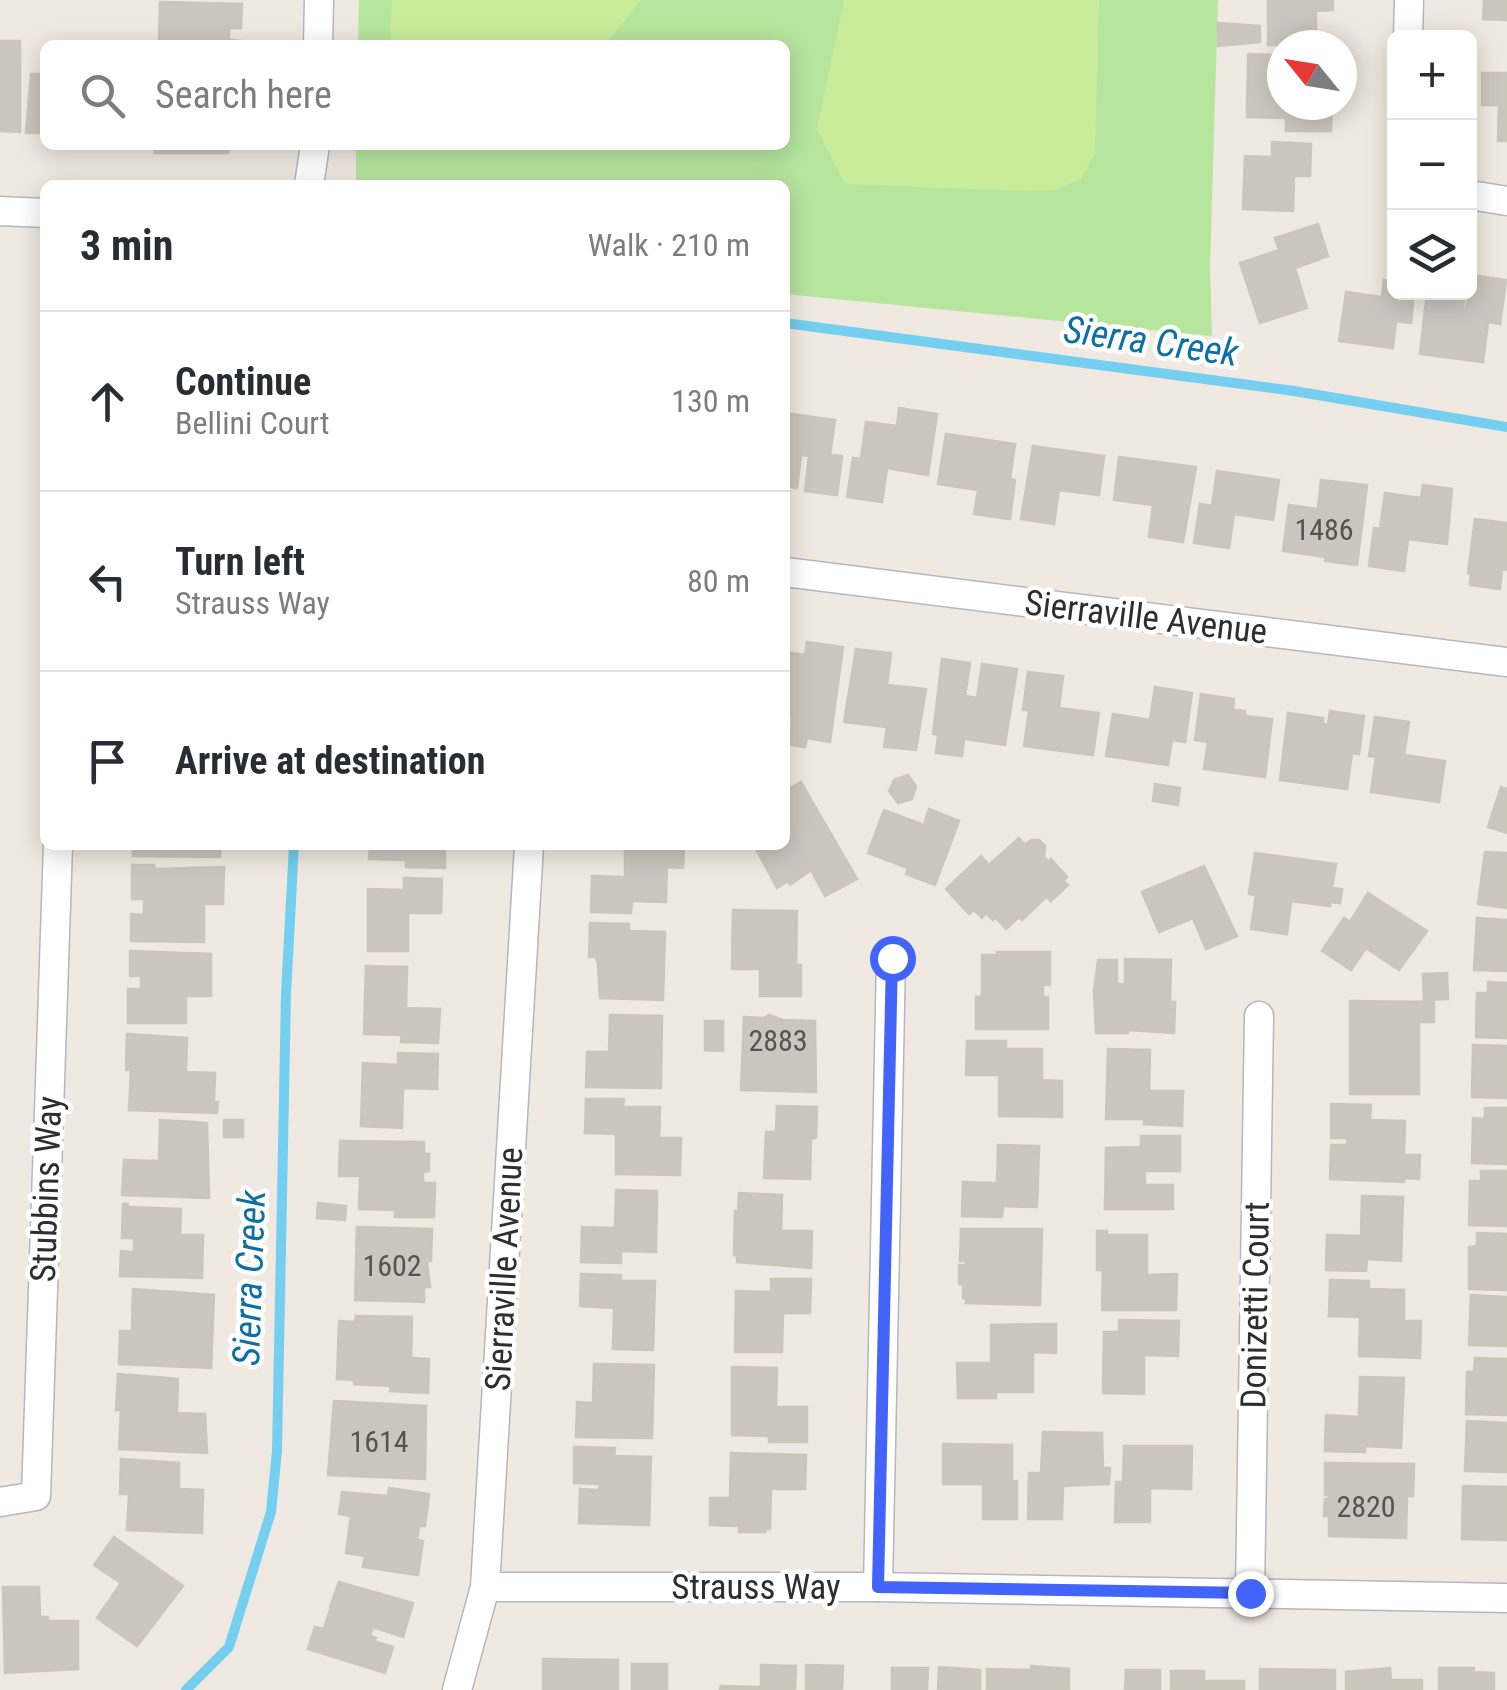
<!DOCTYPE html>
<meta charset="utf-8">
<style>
body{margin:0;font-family:"Roboto Condensed",sans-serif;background:#f2f2f3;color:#2b2b33}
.controls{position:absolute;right:30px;top:30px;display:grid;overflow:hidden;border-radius:15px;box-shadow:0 5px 25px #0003}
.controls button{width:90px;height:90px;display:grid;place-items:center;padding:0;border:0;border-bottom:2px solid #e1e1e2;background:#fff;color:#2b2b33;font:50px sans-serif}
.compass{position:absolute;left:1267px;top:30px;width:90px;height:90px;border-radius:50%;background:#fff;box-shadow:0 5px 25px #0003;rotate:300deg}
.stop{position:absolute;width:30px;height:30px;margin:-22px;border:8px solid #4264fb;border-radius:50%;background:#fff}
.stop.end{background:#4264fb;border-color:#fff;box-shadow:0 2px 10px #0008}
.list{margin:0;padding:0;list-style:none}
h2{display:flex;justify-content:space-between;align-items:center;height:130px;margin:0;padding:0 40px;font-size:42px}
h2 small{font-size:32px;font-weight:400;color:#7c7c81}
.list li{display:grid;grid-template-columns:65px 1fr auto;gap:30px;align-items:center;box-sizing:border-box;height:180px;padding:0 40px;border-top:2px solid #e1e1e2}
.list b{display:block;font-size:38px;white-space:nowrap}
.list p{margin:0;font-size:32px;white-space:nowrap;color:#7c7c81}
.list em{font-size:32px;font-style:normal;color:#7c7c81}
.icon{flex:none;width:55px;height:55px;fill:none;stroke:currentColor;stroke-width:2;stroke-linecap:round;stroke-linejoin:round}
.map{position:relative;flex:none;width:1507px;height:1690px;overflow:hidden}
.search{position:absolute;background:#fff;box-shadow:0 5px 25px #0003;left:40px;top:40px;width:750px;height:110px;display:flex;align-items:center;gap:25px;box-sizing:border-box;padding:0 35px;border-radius:15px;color:#7c7c81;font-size:38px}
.panel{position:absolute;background:#fff;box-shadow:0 5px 25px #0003;left:40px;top:180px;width:750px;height:670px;border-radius:15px}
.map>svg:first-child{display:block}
.green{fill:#b6e59e}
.pitch{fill:#c9ec9a}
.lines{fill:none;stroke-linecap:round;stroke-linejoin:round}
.stream{stroke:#75cff0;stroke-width:10}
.building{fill:#cbc7bf;stroke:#cbc5ba;stroke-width:2.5}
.minor-casing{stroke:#b4b7c1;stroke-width:31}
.minor{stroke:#fff;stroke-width:28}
.route{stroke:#4264fb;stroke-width:12}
.labels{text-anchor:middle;stroke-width:9;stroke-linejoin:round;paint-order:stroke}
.number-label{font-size:30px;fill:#555452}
.street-label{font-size:35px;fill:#2e2e2e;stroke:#fff}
.water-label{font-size:38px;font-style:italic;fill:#0d6fa3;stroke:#fff}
</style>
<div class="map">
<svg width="1507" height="1690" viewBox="0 0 1507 1690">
<rect width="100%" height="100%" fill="#efe9e1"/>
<!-- green -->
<polygon class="green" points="359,0 1218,0 1210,267 1212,336 785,294 785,185 356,185 356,145 785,145 785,45 358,45"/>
<!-- pitch -->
<g class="pitch">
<polygon points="392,0 641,0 605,45 390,45"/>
<polygon points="844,0 1099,0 1095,153 1081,179 1055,190 1026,191 845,184 817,129"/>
</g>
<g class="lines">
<!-- stream -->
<g class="stream">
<polyline points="785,323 1294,391 1507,427"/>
<polyline points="186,1690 229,1647 271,1512 277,1451 286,994 294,845"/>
</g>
</g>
<!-- building -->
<g class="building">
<polygon points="1268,0 1333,0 1333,10 1316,11 1316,35 1293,35 1293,45 1268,45"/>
<polygon points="1484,0 1507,0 1507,20 1483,19"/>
<polygon points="160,2 242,4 241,28 229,28 229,40 240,41 240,45 159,45"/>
<polygon points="1218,23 1260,26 1260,42 1218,46"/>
<polygon points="0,41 20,41 20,132 0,131"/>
<polygon points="1248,54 1282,55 1282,105 1332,105 1331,131 1286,131 1286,118 1247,117"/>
<polygon points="1482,73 1507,73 1507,141 1498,141 1499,105 1482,105"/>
<polygon points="31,74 45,74 45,133 26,133"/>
<polygon points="1272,142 1311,144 1310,176 1294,176 1293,211 1243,209 1245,156 1272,157"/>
<rect x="155" y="145" width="73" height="8"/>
<polygon points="1318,224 1328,256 1295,268 1307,308 1260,323 1240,263 1279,250 1275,238"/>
<polygon points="1472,275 1506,280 1500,324 1488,322 1483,362 1420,354 1427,292 1465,292 1463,309 1466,309"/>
<polygon points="1384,280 1394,282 1394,292 1414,292 1411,323 1396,321 1393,348 1339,341 1346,292 1382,297"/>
<polygon points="899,408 937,414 928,475 887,468 882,502 847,497 853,458 861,459 866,422 897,426"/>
<polygon points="785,413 835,420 830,455 842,456 837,495 805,491 809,456 801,455 797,488 785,486"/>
<polygon points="946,434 1015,444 1010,479 1015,480 1010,519 974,514 978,490 938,484"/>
<polygon points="1033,446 1104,456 1099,495 1059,490 1054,524 1021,519"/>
<polygon points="1119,457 1196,467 1183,542 1149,537 1153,505 1114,500"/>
<polygon points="1217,471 1279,480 1273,520 1234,514 1229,548 1194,543 1200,504 1212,506"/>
<polygon points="1321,480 1367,485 1357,565 1325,561 1326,557 1283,551 1289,505 1318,509"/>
<polygon points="1423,485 1452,489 1447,544 1408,539 1404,571 1369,566 1374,528 1380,529 1385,493 1421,498"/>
<polygon points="1475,519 1507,523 1507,570 1502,569 1500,589 1470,585 1471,573 1468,573"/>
<polygon points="807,642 843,647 830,742 807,738 805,747 791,745 792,715 785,714 785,652 805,655"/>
<polygon points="856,649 891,653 887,685 926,689 916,750 884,747 887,727 844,722"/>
<polygon points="942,659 970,663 965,696 977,698 982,664 1017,669 1005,745 933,734"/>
<polygon points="1028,672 1063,676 1059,708 1099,713 1093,755 1024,746 1029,710 1023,710"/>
<polygon points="1155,687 1192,693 1185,742 1172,740 1168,765 1106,756 1113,714 1150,720"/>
<polygon points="1201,694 1234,699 1233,710 1245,711 1245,716 1272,719 1265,777 1204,769 1208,742 1195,740"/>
<polygon points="1330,711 1364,716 1359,754 1352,753 1347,789 1280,780 1288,713 1323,718 1323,724 1328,725"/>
<polygon points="1375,717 1409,722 1404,755 1445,761 1439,802 1371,792 1376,757 1369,756"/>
<polygon points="938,736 964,740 962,756 936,753"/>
<polygon points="908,775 916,786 912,799 898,803 889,791 894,780"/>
<polygon points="801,782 857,879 825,896 811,870 790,885 788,881 777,888 754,845 785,845 785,791"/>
<polygon points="1155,784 1180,788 1178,805 1153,801"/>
<polygon points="1501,787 1507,789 1507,833 1488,827"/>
<polygon points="929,809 959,821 935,885 906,874 908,868 868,853 884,810 924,825"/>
<polygon points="1019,838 1025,845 1031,840 1039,840 1045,846 1044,857 1049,862 1051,859 1067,877 1063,881 1068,885 1051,901 1046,897 1022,920 1019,917 1006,929 995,917 993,920 986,913 982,918 974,910 969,914 946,889 981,856 989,865"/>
<polygon points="133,845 220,845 220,857 133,856"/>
<polygon points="370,845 445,845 445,868 406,867 406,860 369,859"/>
<polygon points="625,845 684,845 683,868 667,867 666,902 632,901 631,913 591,912 592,876 625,877"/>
<polygon points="1485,852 1507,853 1507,908 1478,904"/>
<polygon points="1255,853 1336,864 1332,888 1342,889 1340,903 1331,902 1330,906 1291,901 1287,934 1251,929 1256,895 1249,894"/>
<polygon points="132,865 154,865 154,869 224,867 223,904 204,904 204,942 131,941 131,914 144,915 144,899 132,899"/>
<polygon points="1204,866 1237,936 1206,949 1193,918 1159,932 1142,892"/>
<polygon points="404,878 442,879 441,913 408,913 408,951 368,951 368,889 404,890"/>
<polygon points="1368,893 1427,931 1399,970 1366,948 1351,970 1322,951 1344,918 1350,922"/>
<polygon points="733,910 797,911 796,965 801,965 801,996 760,996 760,969 732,969"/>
<polygon points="1477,918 1507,920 1507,971 1474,970"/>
<polygon points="590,923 629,924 629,931 665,932 663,1000 600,998 598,965 596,957 589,957"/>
<polygon points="130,951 211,954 211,996 186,996 186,1023 128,1023 128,989 141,989 141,976 130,976"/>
<polygon points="997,952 1050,952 1050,985 1043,985 1043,997 1048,997 1048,1029 976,1029 976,997 982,997 982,955 997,955"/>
<polygon points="1125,959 1171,960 1170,1002 1175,1002 1174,1033 1128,1030 1128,1033 1096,1033 1094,991 1098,960 1117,960 1117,984 1125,984"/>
<polygon points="366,966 407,967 406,1008 440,1009 438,1043 401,1042 402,1035 364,1034"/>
<polygon points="1447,973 1448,999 1424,1000 1423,974"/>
<polygon points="1488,982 1507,983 1507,1038 1476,1037 1477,993 1488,993"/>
<polygon points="1350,1001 1434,1002 1434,1022 1419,1022 1419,1094 1350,1094"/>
<polygon points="610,1015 662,1016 661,1088 586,1087 587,1052 609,1052"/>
<polygon points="769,1015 783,1020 815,1021 816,1092 741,1090 744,1017 763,1018"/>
<polygon points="705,1021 723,1021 723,1051 705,1050"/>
<polygon points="127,1034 187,1038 186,1072 215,1073 214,1102 218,1102 217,1113 129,1110 131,1070 126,1070"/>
<polygon points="967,1041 1006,1041 1006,1049 1042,1049 1042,1080 1062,1081 1062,1117 999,1116 999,1075 966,1075"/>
<polygon points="1473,1045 1507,1046 1507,1098 1472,1097"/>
<polygon points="1108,1049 1150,1050 1149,1091 1183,1091 1182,1126 1144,1124 1144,1119 1106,1119"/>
<polygon points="398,1053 438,1054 437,1089 403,1088 402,1128 361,1126 363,1063 398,1065"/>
<polygon points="586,1099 624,1099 623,1107 660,1107 659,1138 681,1138 680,1175 616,1174 616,1134 585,1133"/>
<polygon points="1331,1104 1371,1105 1370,1120 1405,1121 1404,1155 1420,1155 1419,1179 1404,1178 1404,1182 1330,1179 1331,1145 1347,1145 1347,1138 1331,1138"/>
<polygon points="777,1106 817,1107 816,1138 811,1138 810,1179 764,1178 766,1132 776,1132"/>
<polygon points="1485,1108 1507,1108 1507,1164 1472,1163 1473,1118 1485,1119"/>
<polygon points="160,1120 207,1123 209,1198 122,1195 124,1160 159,1161"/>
<rect x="224" y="1120" width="19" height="17"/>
<polygon points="1141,1136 1180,1136 1180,1171 1145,1171 1145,1185 1173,1185 1173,1209 1105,1209 1106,1148 1141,1147"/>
<polygon points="340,1141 424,1142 424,1154 429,1154 429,1171 423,1172 423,1183 435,1183 434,1217 395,1217 395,1210 359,1209 360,1176 339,1176"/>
<polygon points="998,1145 1039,1146 1037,1207 1003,1206 1002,1217 962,1216 963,1182 997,1183"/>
<polygon points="1481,1171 1507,1171 1507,1226 1469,1225 1470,1181 1481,1181"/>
<polygon points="616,1190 657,1191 656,1252 621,1251 621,1263 581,1262 582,1227 615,1228"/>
<polygon points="739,1193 782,1195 781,1231 812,1231 811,1268 737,1262 737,1255 734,1255 735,1211 738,1212"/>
<polygon points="1362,1196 1403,1197 1401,1261 1367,1259 1366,1271 1326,1270 1327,1235 1361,1236"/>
<polygon points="318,1203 346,1206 345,1220 317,1218"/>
<polygon points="123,1204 128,1204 128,1207 181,1209 180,1235 203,1235 202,1278 120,1276 121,1251 134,1252 134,1238 122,1238"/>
<polygon points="357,1227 432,1229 431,1261 427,1261 430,1287 424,1287 424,1302 355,1300"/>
<polygon points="961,1229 1042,1229 1040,1305 966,1303 966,1299 963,1298 963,1284 959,1284 959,1265 966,1265 966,1261 960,1261"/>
<polygon points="1097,1231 1107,1231 1107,1235 1147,1235 1147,1275 1177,1274 1176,1310 1102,1310 1103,1270 1097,1270"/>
<polygon points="1477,1233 1507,1234 1507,1290 1469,1289 1469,1247 1477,1246"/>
<polygon points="581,1274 621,1275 621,1281 655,1281 653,1350 613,1349 614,1308 580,1306"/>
<polygon points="771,1279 811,1279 810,1313 783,1313 782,1352 735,1352 736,1291 771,1292"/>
<polygon points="1330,1280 1369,1281 1369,1289 1404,1290 1404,1321 1421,1321 1420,1358 1359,1356 1360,1317 1329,1316"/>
<polygon points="133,1289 214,1295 211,1368 119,1364 120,1331 137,1331 137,1328 132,1329"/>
<polygon points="1471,1295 1507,1297 1507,1346 1469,1345"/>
<polygon points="356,1316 412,1317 411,1358 429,1359 428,1393 390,1391 391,1386 354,1384 354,1380 337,1379 339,1321 355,1322"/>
<polygon points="1119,1320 1179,1321 1178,1356 1144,1355 1144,1394 1103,1393 1104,1332 1119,1332"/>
<polygon points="1056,1324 1056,1353 1033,1352 1033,1392 996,1392 996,1398 958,1398 957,1363 991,1363 991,1325"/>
<polygon points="1475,1358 1507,1359 1507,1415 1466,1414 1467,1372 1474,1372"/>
<polygon points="594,1364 654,1365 652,1438 576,1437 577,1402 593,1403"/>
<polygon points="732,1367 777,1368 776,1407 807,1407 807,1442 769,1442 769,1436 732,1435"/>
<polygon points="118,1374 178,1379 177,1413 205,1414 207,1453 119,1449 121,1410 116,1410"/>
<polygon points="1360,1377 1404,1378 1401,1448 1365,1446 1365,1452 1325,1451 1326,1415 1359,1417"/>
<polygon points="334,1401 426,1406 425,1479 328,1475"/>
<polygon points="1467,1421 1507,1423 1507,1472 1465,1471"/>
<polygon points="1043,1432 1102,1433 1103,1468 1110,1468 1109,1484 1063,1486 1062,1519 1028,1519 1029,1473 1041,1473"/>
<polygon points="943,1444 1012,1445 1012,1481 1017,1481 1017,1519 983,1519 983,1484 943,1484"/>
<polygon points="1124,1446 1192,1446 1191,1489 1150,1488 1150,1522 1115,1522 1116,1482 1123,1482"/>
<polygon points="574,1447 615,1448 614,1456 651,1457 649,1525 579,1523 580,1489 599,1490 600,1484 574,1483"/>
<polygon points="731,1453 806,1455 805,1489 771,1489 770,1529 766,1529 765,1532 739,1532 739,1526 710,1525 710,1498 730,1498"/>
<polygon points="121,1459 179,1463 179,1489 203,1490 202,1533 127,1530 129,1494 120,1494"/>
<polygon points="1325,1463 1414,1464 1413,1496 1407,1496 1406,1538 1329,1536 1329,1516 1324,1516 1325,1499 1329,1499 1329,1495 1325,1495"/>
<polygon points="1463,1486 1507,1487 1507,1540 1462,1539"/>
<polygon points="389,1488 429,1494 425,1526 419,1526 417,1540 423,1541 418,1575 363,1567 365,1556 346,1553 351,1516 339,1514 342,1492 388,1496"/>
<polygon points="114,1537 183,1586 137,1646 97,1618 121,1583 94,1565"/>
<polygon points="339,1582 413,1603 403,1637 373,1627 370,1636 376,1638 374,1641 393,1647 385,1673 308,1649 315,1627 324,1629 330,1610 332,1611 330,1607"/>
<polygon points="3,1587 39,1587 40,1617 48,1617 48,1621 78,1621 78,1669 5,1673"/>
<polygon points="543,1659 618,1660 618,1690 543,1690"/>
<rect x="632" y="1664" width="35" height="26"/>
<polygon points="761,1665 796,1666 795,1690 720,1690 721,1686 761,1687"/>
<polygon points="806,1665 843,1666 842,1690 806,1690"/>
<polygon points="1031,1666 1069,1669 1069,1690 987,1690 987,1669 1031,1670"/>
<polygon points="939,1667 980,1670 980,1690 938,1690"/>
<polygon points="892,1668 928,1668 927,1690 892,1690"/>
<polygon points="1390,1668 1391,1680 1422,1680 1422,1690 1346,1690 1346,1672"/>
<polygon points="1439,1668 1474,1668 1473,1672 1494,1673 1494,1690 1439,1690"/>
<polygon points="1260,1669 1335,1670 1335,1690 1260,1690"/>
<polygon points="1126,1670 1160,1670 1160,1690 1125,1690"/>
<polygon points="1171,1671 1204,1671 1204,1681 1244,1681 1244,1690 1171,1690"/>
</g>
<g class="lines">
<!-- minor casing -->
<g class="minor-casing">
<g id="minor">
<polyline points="1408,38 1409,0"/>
<polyline points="318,45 319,0"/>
<polyline points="309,185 315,145"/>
<polyline points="1470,195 1507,201"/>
<polyline points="0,211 45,213"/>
<polyline points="785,572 1507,662"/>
<polyline points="0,1502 36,1496 58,845"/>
<polyline points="485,1587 878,1587 1507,1598"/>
<polyline points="878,1587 891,958"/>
<polyline points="1250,1593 1259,1016"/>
<polyline points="457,1690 485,1587 529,845"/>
</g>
</g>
<!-- minor -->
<use href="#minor" class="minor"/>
</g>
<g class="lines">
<!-- route -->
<polyline class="route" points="892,958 878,1587 1250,1593"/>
</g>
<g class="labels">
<!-- number labels -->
<g class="number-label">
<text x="1324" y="540">1486</text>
<text x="778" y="1051">2883</text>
<text x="392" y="1276">1602</text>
<text x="379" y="1452">1614</text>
<text x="1366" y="1517">2820</text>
</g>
<!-- street labels -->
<g class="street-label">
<text transform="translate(1146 617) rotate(7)" y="12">Sierraville Avenue</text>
<text transform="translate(46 1189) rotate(-88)" y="12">Stubbins Way</text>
<text transform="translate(504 1269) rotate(-87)" y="12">Sierraville Avenue</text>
<text transform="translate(1255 1305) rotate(-89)" y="12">Donizetti Court</text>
<text x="756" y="1599">Strauss Way</text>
</g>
<!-- water labels -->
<g class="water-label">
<text transform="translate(1151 341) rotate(8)" y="13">Sierra Creek</text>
<text transform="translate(249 1278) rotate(-88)" y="13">Sierra Creek</text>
</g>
</g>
</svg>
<div class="controls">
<button>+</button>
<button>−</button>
<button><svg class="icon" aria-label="layers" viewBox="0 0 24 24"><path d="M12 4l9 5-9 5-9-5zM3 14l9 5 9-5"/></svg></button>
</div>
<svg class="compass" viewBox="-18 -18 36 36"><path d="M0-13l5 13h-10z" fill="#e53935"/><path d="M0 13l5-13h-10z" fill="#7c7c81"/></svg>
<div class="stop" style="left:892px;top:958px"></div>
<div class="stop end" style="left:1250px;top:1593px"></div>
<div class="search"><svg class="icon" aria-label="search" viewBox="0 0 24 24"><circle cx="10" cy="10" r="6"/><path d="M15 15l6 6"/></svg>Search here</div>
<section class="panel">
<h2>3 min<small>Walk · 210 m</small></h2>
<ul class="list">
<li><svg class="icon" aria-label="ahead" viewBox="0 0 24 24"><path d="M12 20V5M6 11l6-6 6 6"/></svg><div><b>Continue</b><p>Bellini Court</p></div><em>130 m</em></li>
<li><svg class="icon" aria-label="left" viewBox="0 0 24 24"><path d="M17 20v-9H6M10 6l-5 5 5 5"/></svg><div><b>Turn left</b><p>Strauss Way</p></div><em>80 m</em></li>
<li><svg class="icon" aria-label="arrive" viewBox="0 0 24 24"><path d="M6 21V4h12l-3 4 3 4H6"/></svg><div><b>Arrive at destination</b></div></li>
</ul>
</section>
</div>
